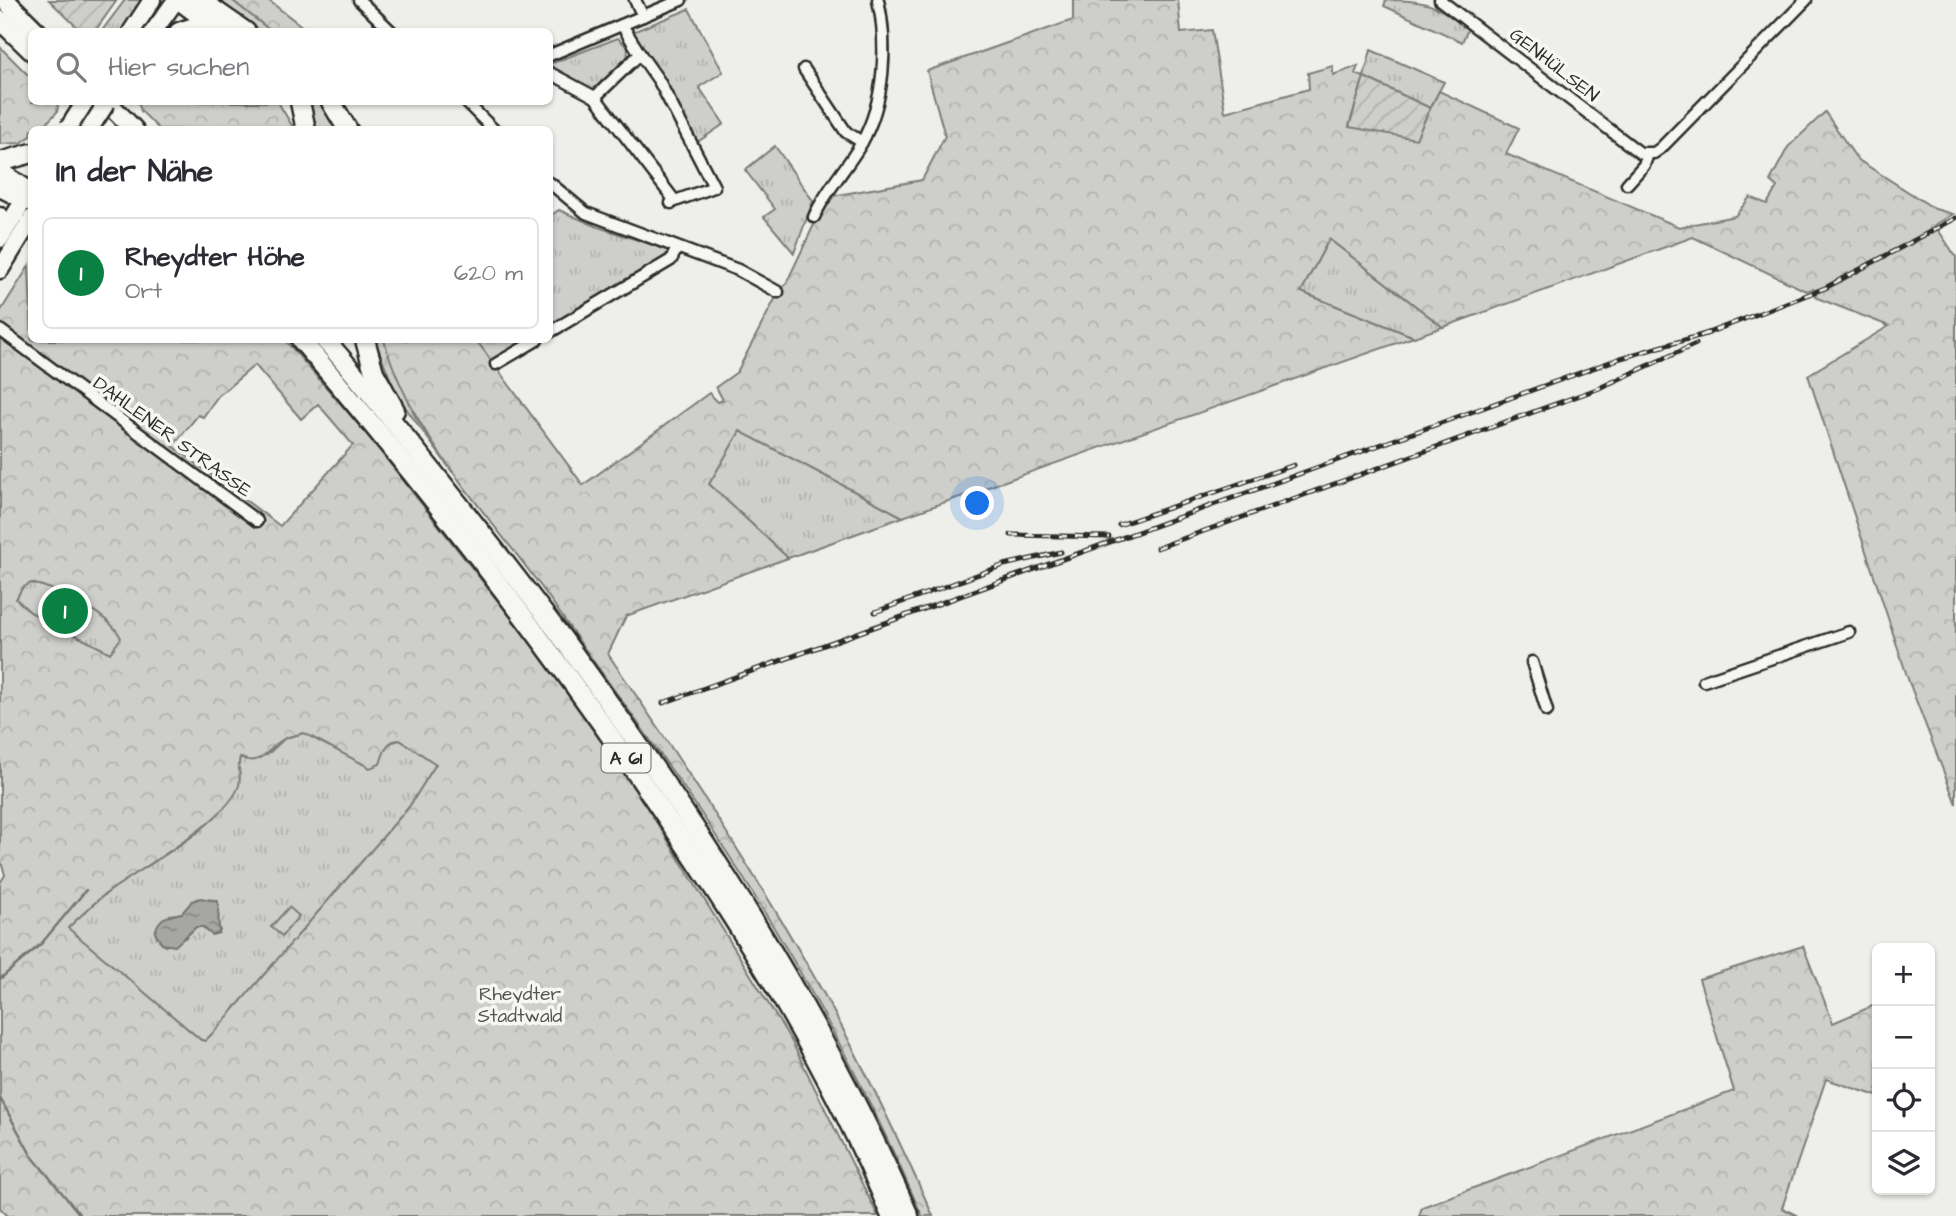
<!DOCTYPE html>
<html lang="de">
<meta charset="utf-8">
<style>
body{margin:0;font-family:"Architects Daughter",sans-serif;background:#f7f7f7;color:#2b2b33}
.controls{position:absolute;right:21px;bottom:21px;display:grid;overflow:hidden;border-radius:10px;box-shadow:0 2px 5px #0004}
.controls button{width:63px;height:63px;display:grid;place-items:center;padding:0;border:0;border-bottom:2px solid #e1e1e2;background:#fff;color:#2b2b33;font:35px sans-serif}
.you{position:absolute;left:978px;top:504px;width:24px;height:24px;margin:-18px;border:5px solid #fff;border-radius:50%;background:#1a73e8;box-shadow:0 0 0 10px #1a73e833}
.badge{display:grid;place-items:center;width:46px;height:46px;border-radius:50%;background:#0b8043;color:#fff;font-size:23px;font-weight:700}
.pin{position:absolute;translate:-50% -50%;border:4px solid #fff;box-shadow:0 2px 7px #0006}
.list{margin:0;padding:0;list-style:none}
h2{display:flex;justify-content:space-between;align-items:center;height:91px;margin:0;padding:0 28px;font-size:30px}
h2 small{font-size:23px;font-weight:400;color:#7c7c81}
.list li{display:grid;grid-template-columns:46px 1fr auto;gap:21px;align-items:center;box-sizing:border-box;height:112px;margin:0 14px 14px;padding:0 14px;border:2px solid #e1e1e2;border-radius:10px}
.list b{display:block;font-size:26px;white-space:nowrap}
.list p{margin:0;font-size:23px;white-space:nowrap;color:#7c7c81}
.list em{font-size:23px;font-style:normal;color:#7c7c81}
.icon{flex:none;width:38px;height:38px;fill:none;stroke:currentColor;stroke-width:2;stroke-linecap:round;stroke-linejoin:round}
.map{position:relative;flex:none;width:1956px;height:1216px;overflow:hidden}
.search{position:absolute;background:#fff;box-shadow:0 2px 5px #0004;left:28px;top:28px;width:525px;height:77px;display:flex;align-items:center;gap:18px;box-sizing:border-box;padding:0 24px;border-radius:10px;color:#7c7c81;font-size:26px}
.panel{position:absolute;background:#fff;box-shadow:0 2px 5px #0004;left:28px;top:126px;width:525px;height:217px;border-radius:10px}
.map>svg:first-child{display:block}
.grass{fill:url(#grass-tufts);stroke:#7c7c7a;stroke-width:2;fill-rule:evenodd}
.forest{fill:url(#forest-crowns);stroke:#7c7c7a;stroke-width:2;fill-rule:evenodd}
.garden{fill:url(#garden-furrows);stroke:#7c7c7a;stroke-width:2}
.pitch{fill:#cececa;stroke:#7c7c7a;stroke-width:2}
.water{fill:url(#water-ripples);stroke:#757573;stroke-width:2}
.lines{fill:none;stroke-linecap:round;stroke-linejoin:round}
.stream{stroke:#757573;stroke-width:2.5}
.street-casing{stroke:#2b2b2b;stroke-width:15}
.primary-casing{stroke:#2b2b2b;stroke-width:21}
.highway-casing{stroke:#2b2b2b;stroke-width:23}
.street{stroke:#f6f6f2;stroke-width:10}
.primary{stroke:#f6f6f2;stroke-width:16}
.highway{stroke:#f6f6f2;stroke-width:18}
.rail-casing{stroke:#2b2b2b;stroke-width:5}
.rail{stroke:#f6f6f2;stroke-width:2.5;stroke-dasharray:8;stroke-linecap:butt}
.primary-bridge-casing{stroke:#2b2b2b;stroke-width:21;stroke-linecap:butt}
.primary-bridge{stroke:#f6f6f2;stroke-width:16}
.labels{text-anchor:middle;stroke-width:7;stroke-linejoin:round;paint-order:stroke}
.shield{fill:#f6f6f2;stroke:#686867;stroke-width:2}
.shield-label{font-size:18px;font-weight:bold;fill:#2b2b2b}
.street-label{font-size:19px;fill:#2b2b2b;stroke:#f6f6f2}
.park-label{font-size:19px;fill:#545453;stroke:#f6f6f2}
</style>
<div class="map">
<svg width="1956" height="1216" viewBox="0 0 1956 1216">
<defs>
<pattern id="grass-tufts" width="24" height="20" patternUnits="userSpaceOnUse" patternTransform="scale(1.75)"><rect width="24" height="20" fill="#cececa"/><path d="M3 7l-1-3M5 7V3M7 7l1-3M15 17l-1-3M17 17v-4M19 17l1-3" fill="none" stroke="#b1b1ae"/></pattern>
<pattern id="forest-crowns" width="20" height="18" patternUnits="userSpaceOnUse" patternTransform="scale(1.75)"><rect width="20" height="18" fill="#cececa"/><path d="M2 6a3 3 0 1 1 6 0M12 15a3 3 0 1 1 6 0" fill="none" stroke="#b1b1ae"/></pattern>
<pattern id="garden-furrows" width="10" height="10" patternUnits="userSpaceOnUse" patternTransform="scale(1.75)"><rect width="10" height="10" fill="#cececa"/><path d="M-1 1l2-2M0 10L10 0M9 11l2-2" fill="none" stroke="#b1b1ae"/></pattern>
<pattern id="water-ripples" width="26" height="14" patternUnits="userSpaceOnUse" patternTransform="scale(1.75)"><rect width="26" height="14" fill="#a6a6a3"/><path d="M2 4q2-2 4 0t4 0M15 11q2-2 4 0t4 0" fill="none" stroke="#878785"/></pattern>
</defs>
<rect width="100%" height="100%" fill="#eeeeea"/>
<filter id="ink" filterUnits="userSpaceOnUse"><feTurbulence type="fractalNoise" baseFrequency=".0143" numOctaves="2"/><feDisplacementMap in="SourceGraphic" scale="14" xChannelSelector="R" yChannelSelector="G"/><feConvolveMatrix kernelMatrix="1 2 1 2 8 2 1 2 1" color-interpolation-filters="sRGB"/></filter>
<g filter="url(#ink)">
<!-- grass -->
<g class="grass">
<polygon points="125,0 144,0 123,31 101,32"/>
<polygon points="219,0 232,0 271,31 257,31"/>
<path d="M1386,0C1424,0 1438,4 1468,29L1462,42L1384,6Z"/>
<polygon points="689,9 723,72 699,87 724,124 696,143 651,60 630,33"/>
<polygon points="618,38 628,48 627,62 594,90 550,67 550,64"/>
<polygon points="1371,50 1444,82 1430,108 1364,77"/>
<polygon points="304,102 327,102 345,129 310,129"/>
<polygon points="775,146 813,201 794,253 764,217 775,209 745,170"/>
<polygon points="559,210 598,227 668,250 667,260 550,331 550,216"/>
<polygon points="1329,239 1443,327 1414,337 1301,292"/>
<polygon points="375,340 384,340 415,416 453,473 397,396"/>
<polygon points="476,340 536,340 494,365"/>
<polygon points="740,431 903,517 788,558 709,484"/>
<path d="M30,583C57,588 109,613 122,638L110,653L30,612L16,599L22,588Z"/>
<path d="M304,733L330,747L386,749L389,743L400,740L436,764L409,807L217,1029L205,1041L201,1040L67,928C79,917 91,906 103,896C143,864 218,833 238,784C242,776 237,767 238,758L267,755L285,738ZM196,899L216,900L219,905L216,916L220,931L209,933L203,927H196L185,938L165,946L159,941L170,915L183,913Z"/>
</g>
<!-- forest -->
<g class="forest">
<polygon points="232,0 268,0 308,31 271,31"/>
<path d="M1073,0H1178L1181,33L1212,30L1225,112L1309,89L1308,73L1333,66V75L1358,66L1355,74L1364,77L1349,126L1416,138L1439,91L1519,128L1506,154L1679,227L1735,216L1750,197L1767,204L1777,187L1770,181L1788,147L1825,112L1857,159L1935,209L1953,214L1935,225L1956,257V804L1909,682L1808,375L1889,326L1817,298L1813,289L1806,291L1693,237L1443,327L1329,239L1301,292L1414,337L903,517L740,431L709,484L788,558L626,616L608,654C679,758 749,863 812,973C857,1051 896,1133 933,1216H922C858,1067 778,925 686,791C644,730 599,671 557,609C497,521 414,445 384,340H476L583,485L709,393L718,402L723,400L716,387L737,372L777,295L786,284L827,197L922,180L945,136L927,71L1073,20Z"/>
<polygon points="0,47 31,78 32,102 55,102 58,106 57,112 41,129 32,130 31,136 21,143 0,144"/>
<polygon points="138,102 278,102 294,129 159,129 141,111"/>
<path d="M29,266L32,340H285L366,433L603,735L792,1042L878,1216H8L0,1208V883L5,875L0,858V312ZM255,365L301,419L318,404L353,445L280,526L173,446L198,415L203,417L218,396ZM31,583C56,588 110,614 121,638L110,653L30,612L16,599L22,588ZM304,733L370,768L380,764C384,752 386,740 400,740L436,764L409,807L217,1029L205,1041L201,1040L68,928C80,917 91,905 104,895C136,871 224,823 238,788C243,778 236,767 240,757C259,768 267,750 282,740C288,736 296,735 304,733Z"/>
<polygon points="1803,946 1833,1023 1877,1004 1877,1096 1826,1079 1782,1208 1798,1216 1419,1216 1422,1207 1734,1091 1699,979"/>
</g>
<!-- garden -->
<g class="garden">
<polygon points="49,0 117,0 95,31 82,32"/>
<polygon points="1364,77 1430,108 1416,139 1349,127"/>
</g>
<!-- pitch -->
<polygon class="pitch" points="289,907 299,916 282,936 271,927"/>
<!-- water -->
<path class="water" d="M200,898L218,901L219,933L212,935L203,927H196L175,946L162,944L155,933C159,915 168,917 182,913L192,901Z"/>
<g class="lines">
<!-- stream -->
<g class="stream">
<polyline points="0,979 41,944 86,890"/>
<polyline points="0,1098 31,1155 81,1216"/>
</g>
<!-- street casing -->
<g class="street-casing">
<g id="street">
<polyline points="359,0 392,32"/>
<polyline points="635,0 643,16 681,0"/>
<polyline points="1440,0 1640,153 1654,153 1661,148 1806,0"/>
<polyline points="640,54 659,81 714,187 675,201"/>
<polyline points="550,55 643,16"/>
<polyline points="804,69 846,132 862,142"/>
<polyline points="550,73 595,97 640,54 622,25"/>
<polyline points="595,97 675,201 671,203"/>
<polyline points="466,102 494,130"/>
<polyline points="550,183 586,213 738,270 778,292"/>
<polyline points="1627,184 1644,165 1648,154"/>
<path d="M814,217C826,190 846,169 861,144C885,102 888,45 878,0"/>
<polyline points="0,330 257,521"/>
<polyline points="550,332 671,260 677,248"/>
<polyline points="496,364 537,340"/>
<polyline points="1532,662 1547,711"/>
<polyline points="1704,681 1849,632"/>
</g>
</g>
<!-- primary casing -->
<g class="primary-casing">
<g id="primary">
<polyline points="131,32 152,0"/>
<polyline points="153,32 176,0"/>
<polyline points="0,239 30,190"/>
<polyline points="0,270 32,218"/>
</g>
</g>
<!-- highway casing -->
<g class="highway-casing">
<g id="highway">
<polyline points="5,0 37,32"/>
<polyline points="179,0 222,32"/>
<polyline points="200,0 246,32"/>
<polyline points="0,20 32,51"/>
<polyline points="179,32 191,28 211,32"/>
<polyline points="80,102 107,130"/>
<polyline points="107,102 134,130"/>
<polyline points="300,102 306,130"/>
<polyline points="331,102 348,130"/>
<polyline points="0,162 32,153"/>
<polyline points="0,172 32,193"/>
<polyline points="0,187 28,201"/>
<polyline points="0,217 0,225"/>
<path d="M301,340C428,488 548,643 658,805C747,935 831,1070 891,1216"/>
<path d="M325,340C354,371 379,405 406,438C459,504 512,571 563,639C696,821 819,1009 909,1216"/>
<polyline points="365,340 374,372 395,410"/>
</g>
</g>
<!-- street -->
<use href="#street" class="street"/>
<!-- primary -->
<use href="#primary" class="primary"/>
<!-- highway -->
<use href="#highway" class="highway"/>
<!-- rail casing -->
<g class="rail-casing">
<g id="rail">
<polyline points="1700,336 1825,288 1956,218"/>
<polyline points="1119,525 1294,465"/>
<polyline points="1011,535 1109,537"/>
<polyline points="1157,548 1597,389 1696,344"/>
<polyline points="875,612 1004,565 1061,552"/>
<polyline points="663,703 1621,358 1709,333"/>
</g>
</g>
<!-- rail -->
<use href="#rail" class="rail"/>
<!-- primary-bridge casing -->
<g class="primary-bridge-casing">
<g id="primary-bridge">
<polyline points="69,127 85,102"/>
<polyline points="89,130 107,102"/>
</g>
</g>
<!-- primary-bridge -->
<use href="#primary-bridge" class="primary-bridge"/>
</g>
</g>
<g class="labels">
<!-- shield labels -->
<rect class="shield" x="601.5" y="743.5" width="49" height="29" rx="5"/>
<g class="shield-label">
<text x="626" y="764">A 61</text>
</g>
<!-- street labels -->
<g class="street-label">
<text transform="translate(1555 64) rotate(38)" y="7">GENHÜLSEN</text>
<text transform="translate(173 436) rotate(36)" y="7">DAHLENER STRASSE</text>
</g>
<!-- park labels -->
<g class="park-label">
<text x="520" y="1000">Rheydter<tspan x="520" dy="22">Stadtwald</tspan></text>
</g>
</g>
</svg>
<div class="controls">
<button>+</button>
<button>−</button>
<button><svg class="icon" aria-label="locate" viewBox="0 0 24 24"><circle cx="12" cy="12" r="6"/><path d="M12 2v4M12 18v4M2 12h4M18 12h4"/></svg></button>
<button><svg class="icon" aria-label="layers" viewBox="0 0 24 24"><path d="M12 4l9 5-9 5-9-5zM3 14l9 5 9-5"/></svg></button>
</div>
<div class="you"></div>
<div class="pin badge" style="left:65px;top:611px">1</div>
<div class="search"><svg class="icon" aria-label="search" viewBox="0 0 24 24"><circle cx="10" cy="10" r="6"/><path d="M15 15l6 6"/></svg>Hier suchen</div>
<section class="panel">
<h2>In der Nähe<small></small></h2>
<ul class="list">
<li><span class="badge">1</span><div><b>Rheydter Höhe</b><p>Ort</p></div><em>620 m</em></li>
</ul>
</section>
</div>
